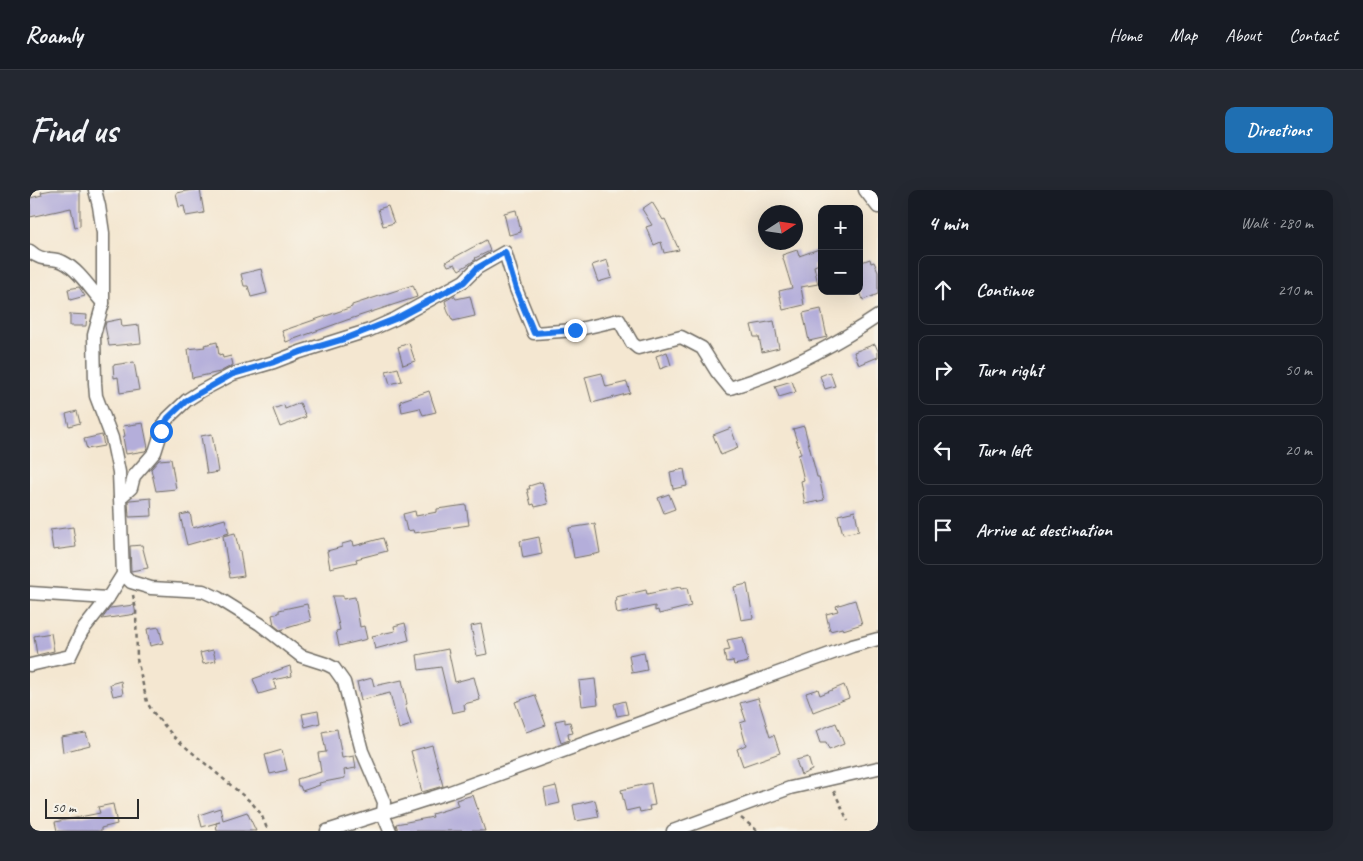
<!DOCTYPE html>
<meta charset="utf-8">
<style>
body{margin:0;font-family:Caveat,sans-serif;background:#242831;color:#f1f3f6}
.controls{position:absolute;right:15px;top:15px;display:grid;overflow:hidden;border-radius:10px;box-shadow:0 5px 20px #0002}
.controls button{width:45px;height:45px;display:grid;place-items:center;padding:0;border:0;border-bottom:1px solid #363941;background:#171b24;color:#f1f3f6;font:25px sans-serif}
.compass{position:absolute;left:728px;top:15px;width:45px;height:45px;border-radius:50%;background:#171b24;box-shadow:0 5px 20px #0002;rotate:78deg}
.scale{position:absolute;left:15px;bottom:12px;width:94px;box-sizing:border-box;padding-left:5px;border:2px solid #2b2b2b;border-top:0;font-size:14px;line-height:18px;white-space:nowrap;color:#2b2b2b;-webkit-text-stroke:4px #f7f3e8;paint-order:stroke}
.stop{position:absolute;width:15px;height:15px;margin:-11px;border:4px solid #1a73e8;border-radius:50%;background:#fff}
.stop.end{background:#1a73e8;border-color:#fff;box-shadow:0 1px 5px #0008}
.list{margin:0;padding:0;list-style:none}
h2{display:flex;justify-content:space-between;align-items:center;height:65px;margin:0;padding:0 20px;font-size:21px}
h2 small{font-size:16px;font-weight:400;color:#9ea1a6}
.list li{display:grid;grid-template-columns:32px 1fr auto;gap:15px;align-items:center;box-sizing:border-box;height:70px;margin:0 10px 10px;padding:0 10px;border:1px solid #363941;border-radius:10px}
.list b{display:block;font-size:19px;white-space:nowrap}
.list em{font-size:16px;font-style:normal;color:#9ea1a6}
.icon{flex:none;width:28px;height:28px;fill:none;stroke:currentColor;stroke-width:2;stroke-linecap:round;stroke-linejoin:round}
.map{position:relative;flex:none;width:848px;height:641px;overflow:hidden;border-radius:10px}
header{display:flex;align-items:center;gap:30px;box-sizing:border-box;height:70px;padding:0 25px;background:#171b24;border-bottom:1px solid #363941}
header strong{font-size:24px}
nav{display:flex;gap:28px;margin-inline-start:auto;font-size:18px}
.intro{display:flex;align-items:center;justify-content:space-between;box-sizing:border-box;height:120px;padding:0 30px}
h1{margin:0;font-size:35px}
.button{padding:12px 22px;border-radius:10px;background:#1f6fb2;color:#fff;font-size:18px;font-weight:700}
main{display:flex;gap:30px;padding:0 30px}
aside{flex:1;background:#171b24;border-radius:10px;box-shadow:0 5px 20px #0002}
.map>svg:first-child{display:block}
.building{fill:#b4aeda}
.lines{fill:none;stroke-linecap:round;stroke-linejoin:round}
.minor-casing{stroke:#716d65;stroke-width:15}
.path{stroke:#716d65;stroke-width:2.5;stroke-dasharray:4 4;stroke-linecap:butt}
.minor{stroke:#fff;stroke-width:12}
.route{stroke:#1a73e8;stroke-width:6}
</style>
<header>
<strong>Roamly</strong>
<nav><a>Home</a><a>Map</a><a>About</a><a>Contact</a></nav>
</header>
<div class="intro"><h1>Find us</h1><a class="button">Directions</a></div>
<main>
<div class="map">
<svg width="848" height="641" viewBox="0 0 848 641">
<rect width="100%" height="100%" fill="#f7f3e8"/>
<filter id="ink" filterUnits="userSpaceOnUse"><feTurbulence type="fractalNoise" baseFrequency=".02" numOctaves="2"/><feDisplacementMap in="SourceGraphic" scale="10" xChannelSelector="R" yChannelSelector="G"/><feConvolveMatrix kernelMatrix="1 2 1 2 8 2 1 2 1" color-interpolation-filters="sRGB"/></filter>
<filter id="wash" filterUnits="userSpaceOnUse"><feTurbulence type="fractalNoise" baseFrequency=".0096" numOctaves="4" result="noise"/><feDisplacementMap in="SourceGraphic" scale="20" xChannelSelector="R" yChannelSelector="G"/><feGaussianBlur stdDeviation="1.12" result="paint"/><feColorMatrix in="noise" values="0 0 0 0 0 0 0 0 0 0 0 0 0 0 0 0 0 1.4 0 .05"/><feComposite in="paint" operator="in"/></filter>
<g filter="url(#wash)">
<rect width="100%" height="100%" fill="#f4e7d1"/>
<g id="blocks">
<!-- building -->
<g class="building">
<polygon points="22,0 50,0 50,36 45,37 41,18 0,27 0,8 12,5 11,2"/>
<polygon points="162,0 170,0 174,23 156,26 154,16 149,17 146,3"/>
<polygon points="622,12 633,30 635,29 649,60 634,63 631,52 624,55 616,37 622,35 612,19"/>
<polygon points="358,16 364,33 353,36 348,19"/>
<polygon points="486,20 491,42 479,45 474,23"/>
<polygon points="456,50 460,61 445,68 446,69 439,74 429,80 425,74 418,76 416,72"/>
<polygon points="792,58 792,73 784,76 788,94 771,97 774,115 753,120 749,101 762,98 752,65 767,60 769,66"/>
<polygon points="840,69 841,73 844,72 848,81 848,104 833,110 829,98 829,73"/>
<polygon points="577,70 582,88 568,92 562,75"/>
<polygon points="231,79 237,103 221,107 218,96 214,96 211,84"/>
<polygon points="383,95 387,107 317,130 256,152 252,141 322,117 322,115"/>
<polygon points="49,97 55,106 40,110 38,99"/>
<polygon points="424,106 426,109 440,106 445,126 423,131 418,122 415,111"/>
<polygon points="791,119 797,147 779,151 773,123"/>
<polygon points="40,124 57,125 56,136 40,136"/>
<polygon points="91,129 92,137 109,135 111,153 79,156 75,136 76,132"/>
<polygon points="744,131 749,158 732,162 729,147 724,147 721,135"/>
<polygon points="187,152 189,165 192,164 193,168 201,166 203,175 190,182 162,188 158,159 175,157 174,155"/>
<polygon points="379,153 385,171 373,175 368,157"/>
<polygon points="845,154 848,161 848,167 829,175 824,162"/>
<polygon points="637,162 641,175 630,179 626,166"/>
<polygon points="104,172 109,200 90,203 88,187 84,188 83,175"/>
<polygon points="368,178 372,191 360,194 356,181"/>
<polygon points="800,182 805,196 795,199 790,186"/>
<polygon points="572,183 576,197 597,192 600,203 562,213 555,187"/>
<polygon points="762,191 766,202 749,207 745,196"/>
<polygon points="399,201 406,222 393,225 390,218 372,222 370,211"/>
<polygon points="270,213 276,227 250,237 243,219 254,215 255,219"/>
<polygon points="47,221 50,233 39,236 36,224"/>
<polygon points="113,233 118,258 115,261 96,264 93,247 95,246 93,236"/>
<polygon points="774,236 787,287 789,287 794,310 775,314 771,291 774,290 768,265 771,264 763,239"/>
<polygon points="701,238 708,258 691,265 683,245"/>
<polygon points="182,244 188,282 177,284 171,246"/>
<polygon points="72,245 74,256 57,259 54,249"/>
<polygon points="141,269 146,299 126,301 121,279 129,270"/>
<polygon points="654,279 657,296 643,299 640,282"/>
<polygon points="512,292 518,314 505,317 504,314 501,315 497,299 500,299 499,296"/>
<polygon points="639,304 645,319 634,323 628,308"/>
<polygon points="121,308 122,326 99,327 98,311 100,310"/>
<polygon points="436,315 439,335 384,343 383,340 377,341 373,324 385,321 386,326 407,322 407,319"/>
<polygon points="825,321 829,341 813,344 808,325"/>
<polygon points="160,323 163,338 195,329 199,343 157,355 150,325"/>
<polygon points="565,334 570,363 544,368 539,338"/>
<polygon points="43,337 46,357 23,360 20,340"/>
<polygon points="205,343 209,361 210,361 214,386 200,388 193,346"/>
<polygon points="509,347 512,364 493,368 490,351"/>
<polygon points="353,348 357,361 326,369 327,372 300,378 297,361 312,357 312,354 323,351 324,356"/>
<polygon points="112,355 118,378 101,381 100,356"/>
<polygon points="717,394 723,428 711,430 704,397"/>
<polygon points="650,397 651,399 657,398 661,416 629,424 628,420 625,421 625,416 587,424 585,411 587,411 586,407 616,400 617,404"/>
<polygon points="302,406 313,406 313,409 325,407 330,437 334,436 337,449 309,456 306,441 310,440"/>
<polygon points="825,410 832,434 813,440 812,438 800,441 796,424 808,421 806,416"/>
<polygon points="277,414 281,431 250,440 244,435 242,425 249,423 249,420"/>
<polygon points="104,415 106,424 72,429 80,418"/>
<polygon points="375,433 379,450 345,459 342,446 365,441 364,436"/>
<polygon points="451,434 457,464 447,466 441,436"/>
<polygon points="129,437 133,453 120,456 117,439"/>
<polygon points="21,443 24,461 7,465 4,446"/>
<polygon points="713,447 718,472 704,475 703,471 696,472 694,461 700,460 697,450"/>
<polygon points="418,459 425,492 444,487 450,510 434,514 435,520 422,523 411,477 389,480 387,465"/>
<polygon points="183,460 186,471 173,474 170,463"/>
<polygon points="614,462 617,480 602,483 599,465"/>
<polygon points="260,476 262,486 243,490 246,499 229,504 223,489"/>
<polygon points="342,488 344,496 372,490 377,514 375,515 381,535 369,539 360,503 331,510 327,492"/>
<polygon points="565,489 568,514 552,516 549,491"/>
<polygon points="91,491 93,504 83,506 80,494"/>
<polygon points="814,495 819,508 783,522 776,503 788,499 790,505"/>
<polygon points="505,505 516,535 496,542 485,512"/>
<polygon points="728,508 740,547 744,545 750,563 713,576 707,559 716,555 710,533 716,531 710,513"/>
<polygon points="595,511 598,524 587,526 584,514"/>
<polygon points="288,521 290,533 275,537 272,524"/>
<polygon points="535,529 535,533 540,532 543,543 538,544 539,550 531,553 525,531"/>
<polygon points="806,533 814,554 799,560 796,553 790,553 786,541"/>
<polygon points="307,539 312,568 324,566 326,578 314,580 315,588 289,593 290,595 272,601 270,596 268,596 267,589 291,582 288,563 296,562 292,542"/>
<polygon points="56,543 60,555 33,562 31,547"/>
<polygon points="402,555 413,596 392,602 381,561"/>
<polygon points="252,560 257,580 240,584 235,565"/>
<polygon points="778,567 782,580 771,585 766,570"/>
<polygon points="621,593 625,615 619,616 620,620 610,622 609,618 596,621 591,600"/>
<polygon points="526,596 530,613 517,616 514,599"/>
<polygon points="443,605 455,641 368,641 366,634 403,627 402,624 428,616 426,610"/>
<polygon points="565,610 569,627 546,631 543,615"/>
<polygon points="83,614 87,634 71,638 71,641 27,641 25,632 70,623 68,617"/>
<polygon points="190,618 193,630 217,622 226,641 187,641 186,633 190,632 172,637 169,625"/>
</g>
</g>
</g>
<g filter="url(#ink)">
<use href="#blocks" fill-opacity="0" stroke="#716d65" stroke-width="1"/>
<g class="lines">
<!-- minor casing -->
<g class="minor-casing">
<g id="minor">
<polyline points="835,0 848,17"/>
<path d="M0,61C13,73 21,66 33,72C49,80 61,100 73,113"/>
<path d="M90,308L101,298L104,286L125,262L134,234L138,228L157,210L171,201L203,184L244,172L270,162L340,140L365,129L434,91L447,78L475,62L486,99L504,143L545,140L589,130L602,153L608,158L651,147L672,158L687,182L700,198C753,182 802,157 848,126"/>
<polyline points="93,384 101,392 121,398 173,401 188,408 230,434 271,466 296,474 304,478 314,492 332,561 354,612 353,624 360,641"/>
<polyline points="0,403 78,408"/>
<polyline points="0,475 40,466 52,441 78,408 93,384 89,282 82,248 66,206 65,193 64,145 73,113 73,43 69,16 65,0"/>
<polyline points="297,641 420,602 822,456 848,449"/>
<polyline points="643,641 760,598 848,578"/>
</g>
</g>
<!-- path -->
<g class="path">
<polyline points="103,405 106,420 107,469 117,512 122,521 145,548 222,613 231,624 238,641"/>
<polyline points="804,601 818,631"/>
<polyline points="711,628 728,641"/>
</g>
<!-- minor -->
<use href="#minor" class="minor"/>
</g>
</g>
<g class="lines" filter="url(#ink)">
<!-- route -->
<polyline class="route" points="131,241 138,228 157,210 203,184 244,172 270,162 317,148 365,129 434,92 447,78 475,62 486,99 504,143 545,140"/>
</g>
</svg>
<div class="controls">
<button>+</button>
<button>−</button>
</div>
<svg class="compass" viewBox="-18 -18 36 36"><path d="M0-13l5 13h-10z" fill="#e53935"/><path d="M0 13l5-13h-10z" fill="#9ea1a6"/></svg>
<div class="scale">50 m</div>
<div class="stop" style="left:131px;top:241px"></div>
<div class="stop end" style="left:545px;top:140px"></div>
</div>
<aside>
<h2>4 min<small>Walk · 280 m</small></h2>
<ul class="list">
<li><svg class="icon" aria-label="ahead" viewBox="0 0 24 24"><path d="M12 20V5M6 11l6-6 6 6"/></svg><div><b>Continue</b></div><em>210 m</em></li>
<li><svg class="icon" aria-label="right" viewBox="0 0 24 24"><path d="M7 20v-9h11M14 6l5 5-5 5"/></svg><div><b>Turn right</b></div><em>50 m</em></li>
<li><svg class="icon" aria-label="left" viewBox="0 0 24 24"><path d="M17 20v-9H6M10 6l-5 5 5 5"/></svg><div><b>Turn left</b></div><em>20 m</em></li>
<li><svg class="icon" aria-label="arrive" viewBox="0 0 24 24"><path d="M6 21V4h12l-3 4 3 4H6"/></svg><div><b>Arrive at destination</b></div></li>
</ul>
</aside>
</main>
